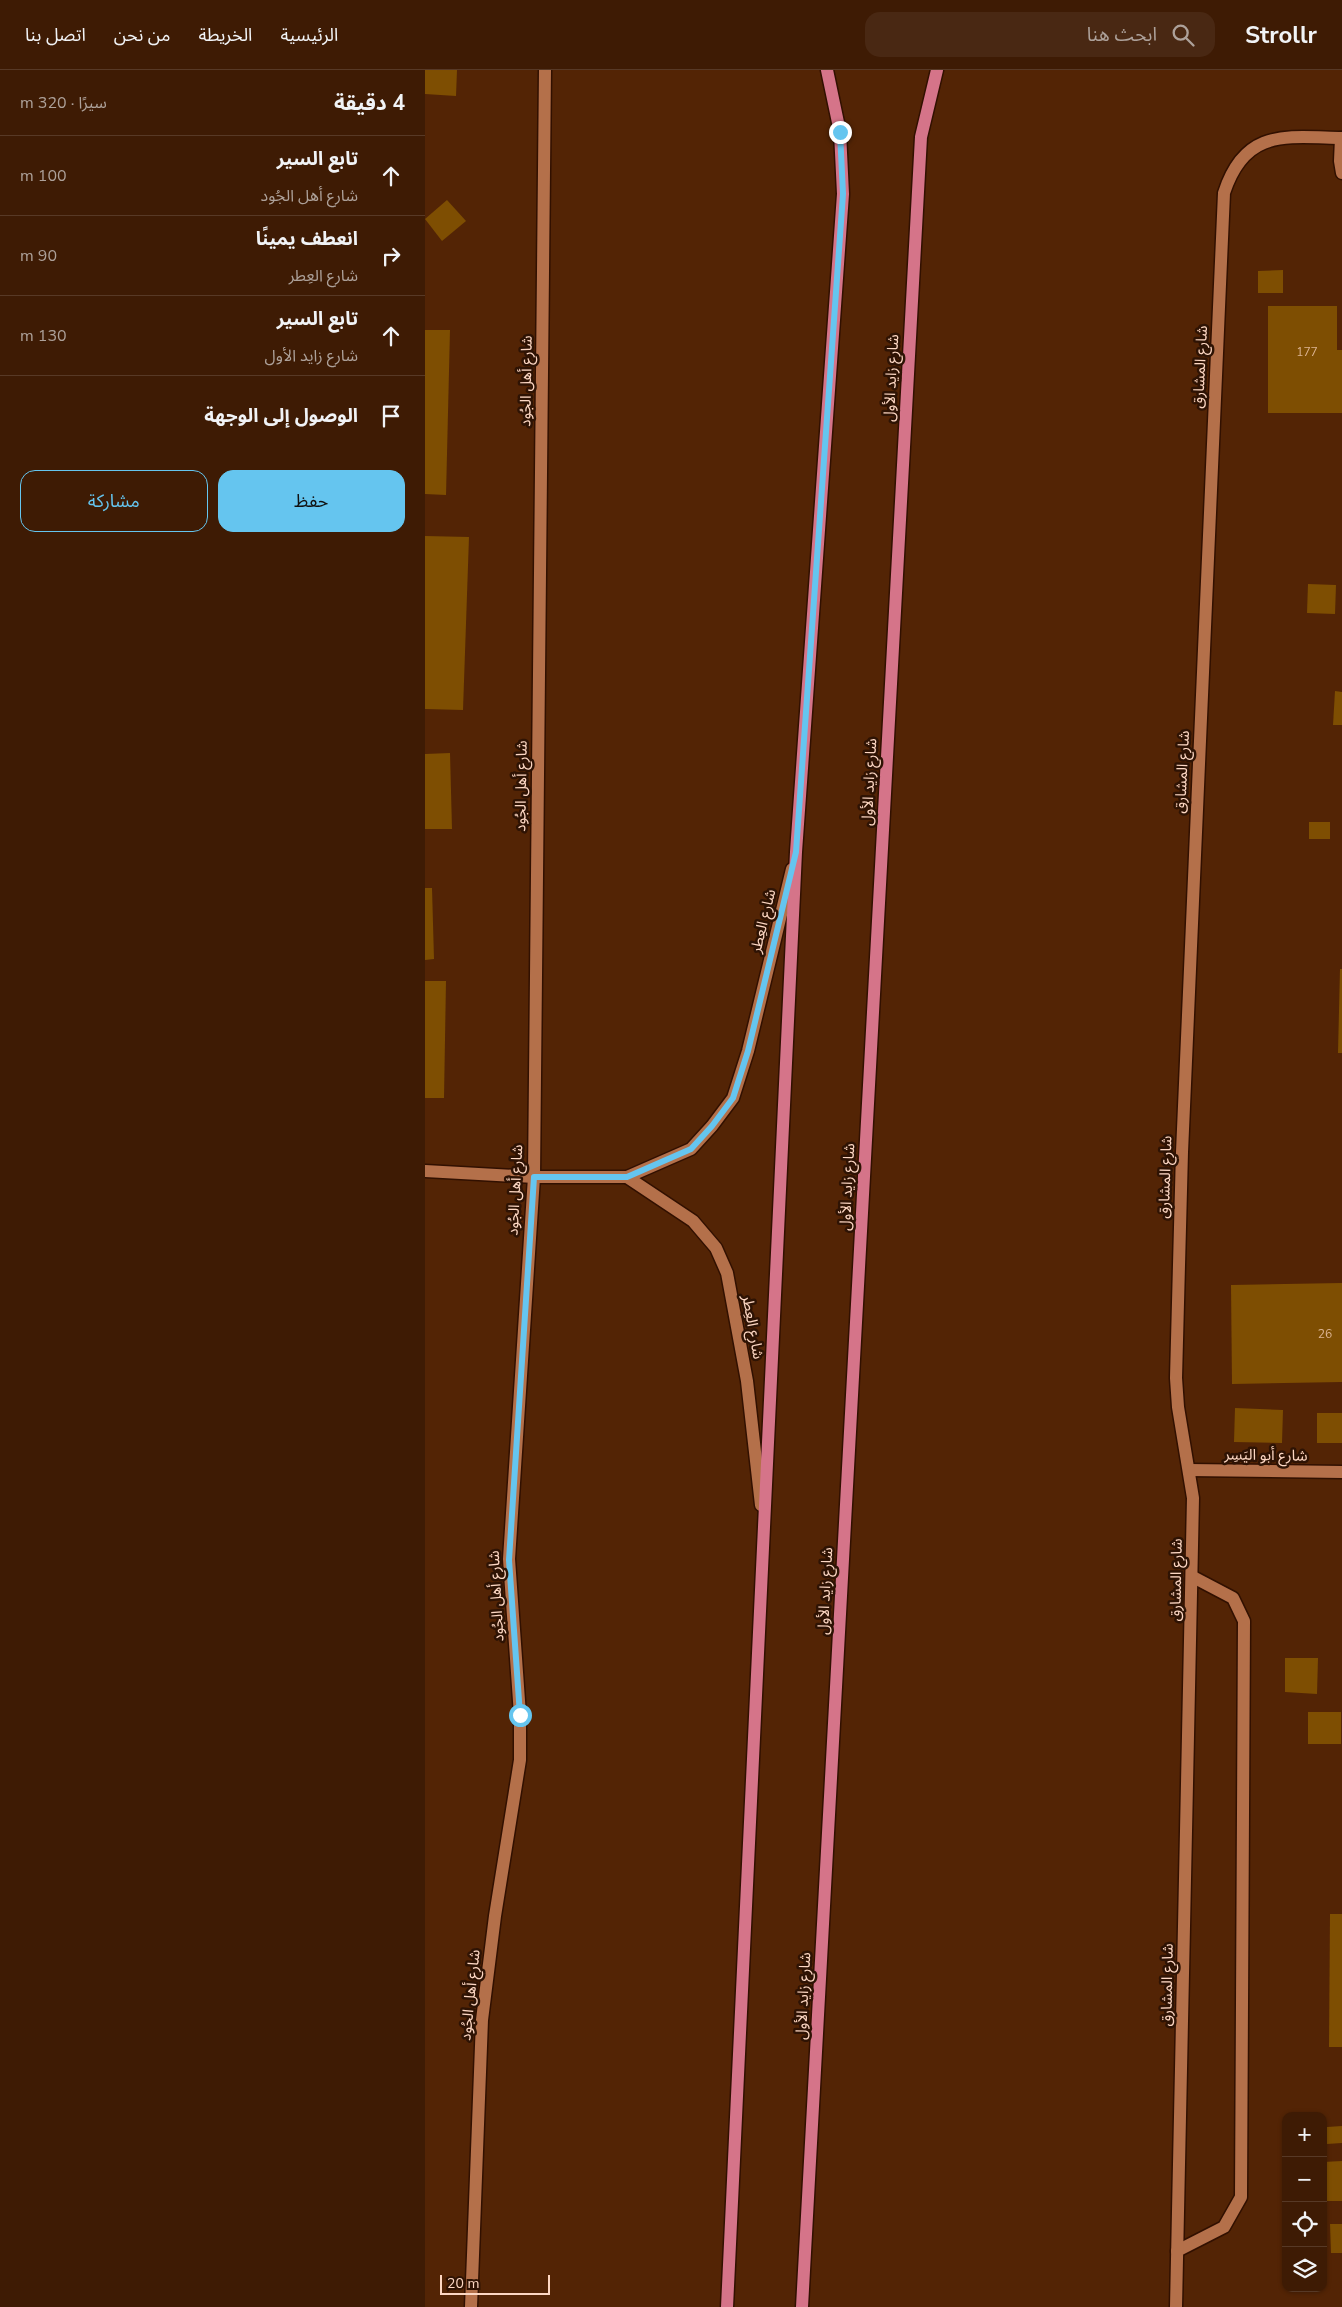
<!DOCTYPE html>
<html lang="ar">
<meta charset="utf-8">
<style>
body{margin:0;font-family:"Nunito Sans","Noto Sans Arabic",sans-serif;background:#492813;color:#f1f3f6;direction:rtl}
.controls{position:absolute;right:15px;bottom:15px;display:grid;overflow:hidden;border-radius:10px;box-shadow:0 1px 4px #0004}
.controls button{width:45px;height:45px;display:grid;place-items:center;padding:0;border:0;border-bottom:1px solid #573926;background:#3e1b04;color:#f1f3f6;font:25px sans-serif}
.scale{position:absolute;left:15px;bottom:12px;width:110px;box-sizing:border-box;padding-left:5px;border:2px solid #fdd7c3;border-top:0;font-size:14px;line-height:18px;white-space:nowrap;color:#fdd7c3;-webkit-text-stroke:4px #2e1304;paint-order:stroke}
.stop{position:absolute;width:15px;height:15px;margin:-11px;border:4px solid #65c5ef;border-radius:50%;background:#fff}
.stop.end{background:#65c5ef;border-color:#fff;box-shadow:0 1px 5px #0008}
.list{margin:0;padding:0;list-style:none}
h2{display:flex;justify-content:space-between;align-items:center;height:65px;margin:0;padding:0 20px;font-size:21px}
h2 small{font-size:16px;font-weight:400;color:#ada19a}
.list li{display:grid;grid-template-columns:32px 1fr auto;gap:15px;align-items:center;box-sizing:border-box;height:80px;padding:0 20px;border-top:1px solid #573926}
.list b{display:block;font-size:19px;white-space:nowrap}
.list p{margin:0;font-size:16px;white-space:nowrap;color:#ada19a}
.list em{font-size:16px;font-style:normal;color:#ada19a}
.actions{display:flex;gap:10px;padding:15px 20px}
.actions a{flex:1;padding:11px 0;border:1px solid #65c5ef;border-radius:15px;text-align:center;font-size:18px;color:#65c5ef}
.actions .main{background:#65c5ef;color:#111}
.icon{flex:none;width:28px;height:28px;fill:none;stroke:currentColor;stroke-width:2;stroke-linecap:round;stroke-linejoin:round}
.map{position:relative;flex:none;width:917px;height:2237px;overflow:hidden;direction:ltr}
header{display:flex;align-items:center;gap:30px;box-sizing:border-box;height:70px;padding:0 25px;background:#3e1b04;border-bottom:1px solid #573926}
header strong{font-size:24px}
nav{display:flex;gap:28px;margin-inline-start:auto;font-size:18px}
.search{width:350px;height:45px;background:#492813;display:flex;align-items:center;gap:12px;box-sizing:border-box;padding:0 18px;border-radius:15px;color:#ada19a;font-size:19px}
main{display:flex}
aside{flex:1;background:#3e1b04}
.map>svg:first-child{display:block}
.building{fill:#7e4e02}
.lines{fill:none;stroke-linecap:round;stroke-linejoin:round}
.service-casing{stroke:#311000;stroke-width:15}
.minor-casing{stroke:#311000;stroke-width:15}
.primary-casing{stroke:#311000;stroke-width:15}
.service{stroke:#b4704a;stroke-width:12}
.minor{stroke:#b4704a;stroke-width:12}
.primary{stroke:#d57489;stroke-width:12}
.route{stroke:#65c5ef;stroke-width:6}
.labels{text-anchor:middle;stroke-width:5;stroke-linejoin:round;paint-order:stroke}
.number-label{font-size:12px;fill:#ddb593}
.street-label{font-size:15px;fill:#fdd7c3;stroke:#2e1304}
</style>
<header>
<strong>Strollr</strong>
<div class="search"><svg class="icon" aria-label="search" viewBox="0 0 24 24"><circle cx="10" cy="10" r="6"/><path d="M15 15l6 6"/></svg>ابحث هنا</div>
<nav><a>الرئيسية</a><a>الخريطة</a><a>من نحن</a><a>اتصل بنا</a></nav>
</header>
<main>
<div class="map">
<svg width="917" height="2237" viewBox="0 0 917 2237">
<rect width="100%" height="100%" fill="#532405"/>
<!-- building -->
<g class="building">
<polygon points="0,0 32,0 31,26 0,24"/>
<polygon points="22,130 41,151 17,171 0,149"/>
<polygon points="858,200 858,223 833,223 833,201"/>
<polygon points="843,236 912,236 912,280 917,280 917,343 843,343"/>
<polygon points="0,260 25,260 21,425 0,424"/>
<polygon points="0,466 44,467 38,640 0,639"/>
<polygon points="883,514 911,515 910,544 882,543"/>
<polygon points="910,621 917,622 917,655 908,655"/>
<polygon points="25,683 27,759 0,759 0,684"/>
<rect x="884" y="752" width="21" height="17"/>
<polygon points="0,818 7,818 9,889 0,890"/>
<polygon points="915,899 917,899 917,983 913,983"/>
<polygon points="0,911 21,911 19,1028 0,1028"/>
<polygon points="917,1213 917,1312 807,1314 806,1215"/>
<polygon points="810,1338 858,1340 857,1373 809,1372"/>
<rect x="892" y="1343" width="25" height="30"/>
<polygon points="860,1588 893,1588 892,1624 860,1622"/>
<rect x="883" y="1642" width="33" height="32"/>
<polygon points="905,1844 917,1844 917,1977 904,1977"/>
<polygon points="917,2056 917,2073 902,2074 902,2057"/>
<polygon points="917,2091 917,2131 898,2131 898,2092"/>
<polygon points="905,2154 917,2154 917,2183 906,2183"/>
</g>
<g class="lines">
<!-- service casing -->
<g class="service-casing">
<g id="service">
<polyline points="916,68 915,91 917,103"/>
<polyline points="752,2181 799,2157 816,2127 819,1551 808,1528 768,1507"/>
</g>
</g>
<!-- minor casing -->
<g class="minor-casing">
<g id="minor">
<polyline points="0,1101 109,1107 202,1107 266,1079 287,1056 308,1028 323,981 367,799"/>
<polyline points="202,1107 268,1151 291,1178 302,1203 322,1311 336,1435"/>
<polyline points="764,1400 917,1402"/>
<polyline points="46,2237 57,1950 70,1846 95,1690 95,1645 84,1489 109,1107 120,0"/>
<path d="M751,2237L768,1428L753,1337L751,1308L757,1082L799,123C820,58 861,67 917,68"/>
</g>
</g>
<!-- primary casing -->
<g class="primary-casing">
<g id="primary">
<polyline points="302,2237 371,782 418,124 415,62 402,0"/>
<polyline points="377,2237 496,67 512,0"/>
</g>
</g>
<!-- service -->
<use href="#service" class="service"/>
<!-- minor -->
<use href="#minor" class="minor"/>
<!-- primary -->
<use href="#primary" class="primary"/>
</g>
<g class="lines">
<!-- route -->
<polyline class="route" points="95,1645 84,1490 109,1107 202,1107 266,1079 287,1056 308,1028 323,981 371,782 418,124 415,62"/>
</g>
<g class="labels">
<!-- number labels -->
<g class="number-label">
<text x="882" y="286">177</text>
<text x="900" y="1268">26</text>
</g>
<!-- street labels -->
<g class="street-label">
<text transform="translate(775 297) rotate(-87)" y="5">شارع المشارق</text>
<text transform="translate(466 308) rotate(-87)" y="5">شارع زايد الأول</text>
<text transform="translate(101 311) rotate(-89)" y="5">شارع أهل الجُود</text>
<text transform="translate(757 702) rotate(-87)" y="5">شارع المشارق</text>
<text transform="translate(444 712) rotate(-87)" y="5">شارع زايد الأول</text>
<text transform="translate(96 716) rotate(-89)" y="5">شارع أهل الجُود</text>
<text transform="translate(338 851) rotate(-76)" y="5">شارع العِطر</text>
<text transform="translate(740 1107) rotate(-88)" y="5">شارع المشارق</text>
<text transform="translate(422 1117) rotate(-87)" y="5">شارع زايد الأول</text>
<text transform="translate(90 1120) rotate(-87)" y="5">شارع أهل الجُود</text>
<text transform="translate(328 1257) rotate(80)" y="5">شارع العِطر</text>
<text transform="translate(841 1385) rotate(1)" y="5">شارع أبو اليَسِر</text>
<text transform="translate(751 1510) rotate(-89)" y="5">شارع المشارق</text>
<text transform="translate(400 1521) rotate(-87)" y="5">شارع زايد الأول</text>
<text transform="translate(71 1526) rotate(-93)" y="5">شارع أهل الجُود</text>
<text transform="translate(742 1915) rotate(-89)" y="5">شارع المشارق</text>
<text transform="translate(45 1925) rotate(-84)" y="5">شارع أهل الجُود</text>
<text transform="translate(378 1926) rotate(-87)" y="5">شارع زايد الأول</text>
</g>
</g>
</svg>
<div class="controls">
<button>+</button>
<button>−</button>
<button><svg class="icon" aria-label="locate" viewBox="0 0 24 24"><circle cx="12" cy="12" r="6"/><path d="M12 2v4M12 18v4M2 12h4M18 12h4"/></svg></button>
<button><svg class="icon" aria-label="layers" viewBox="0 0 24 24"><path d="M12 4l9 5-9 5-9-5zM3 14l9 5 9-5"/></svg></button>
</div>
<div class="scale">20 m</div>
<div class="stop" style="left:95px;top:1645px"></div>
<div class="stop end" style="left:415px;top:62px"></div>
</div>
<aside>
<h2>4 دقيقة<small>سيرًا · 320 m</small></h2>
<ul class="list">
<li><svg class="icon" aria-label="ahead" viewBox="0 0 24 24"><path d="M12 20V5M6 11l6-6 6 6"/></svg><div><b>تابع السير</b><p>شارع أهل الجُود</p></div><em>100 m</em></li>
<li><svg class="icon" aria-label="right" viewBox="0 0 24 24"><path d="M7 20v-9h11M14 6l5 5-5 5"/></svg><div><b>انعطف يمينًا</b><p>شارع العِطر</p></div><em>90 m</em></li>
<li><svg class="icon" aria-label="ahead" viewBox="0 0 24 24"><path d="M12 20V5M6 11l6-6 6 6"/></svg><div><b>تابع السير</b><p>شارع زايد الأول</p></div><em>130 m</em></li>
<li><svg class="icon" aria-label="arrive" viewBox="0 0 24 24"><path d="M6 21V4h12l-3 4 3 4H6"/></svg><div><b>الوصول إلى الوجهة</b></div></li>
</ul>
<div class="actions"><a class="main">حفظ</a><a>مشاركة</a></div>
</aside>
</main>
